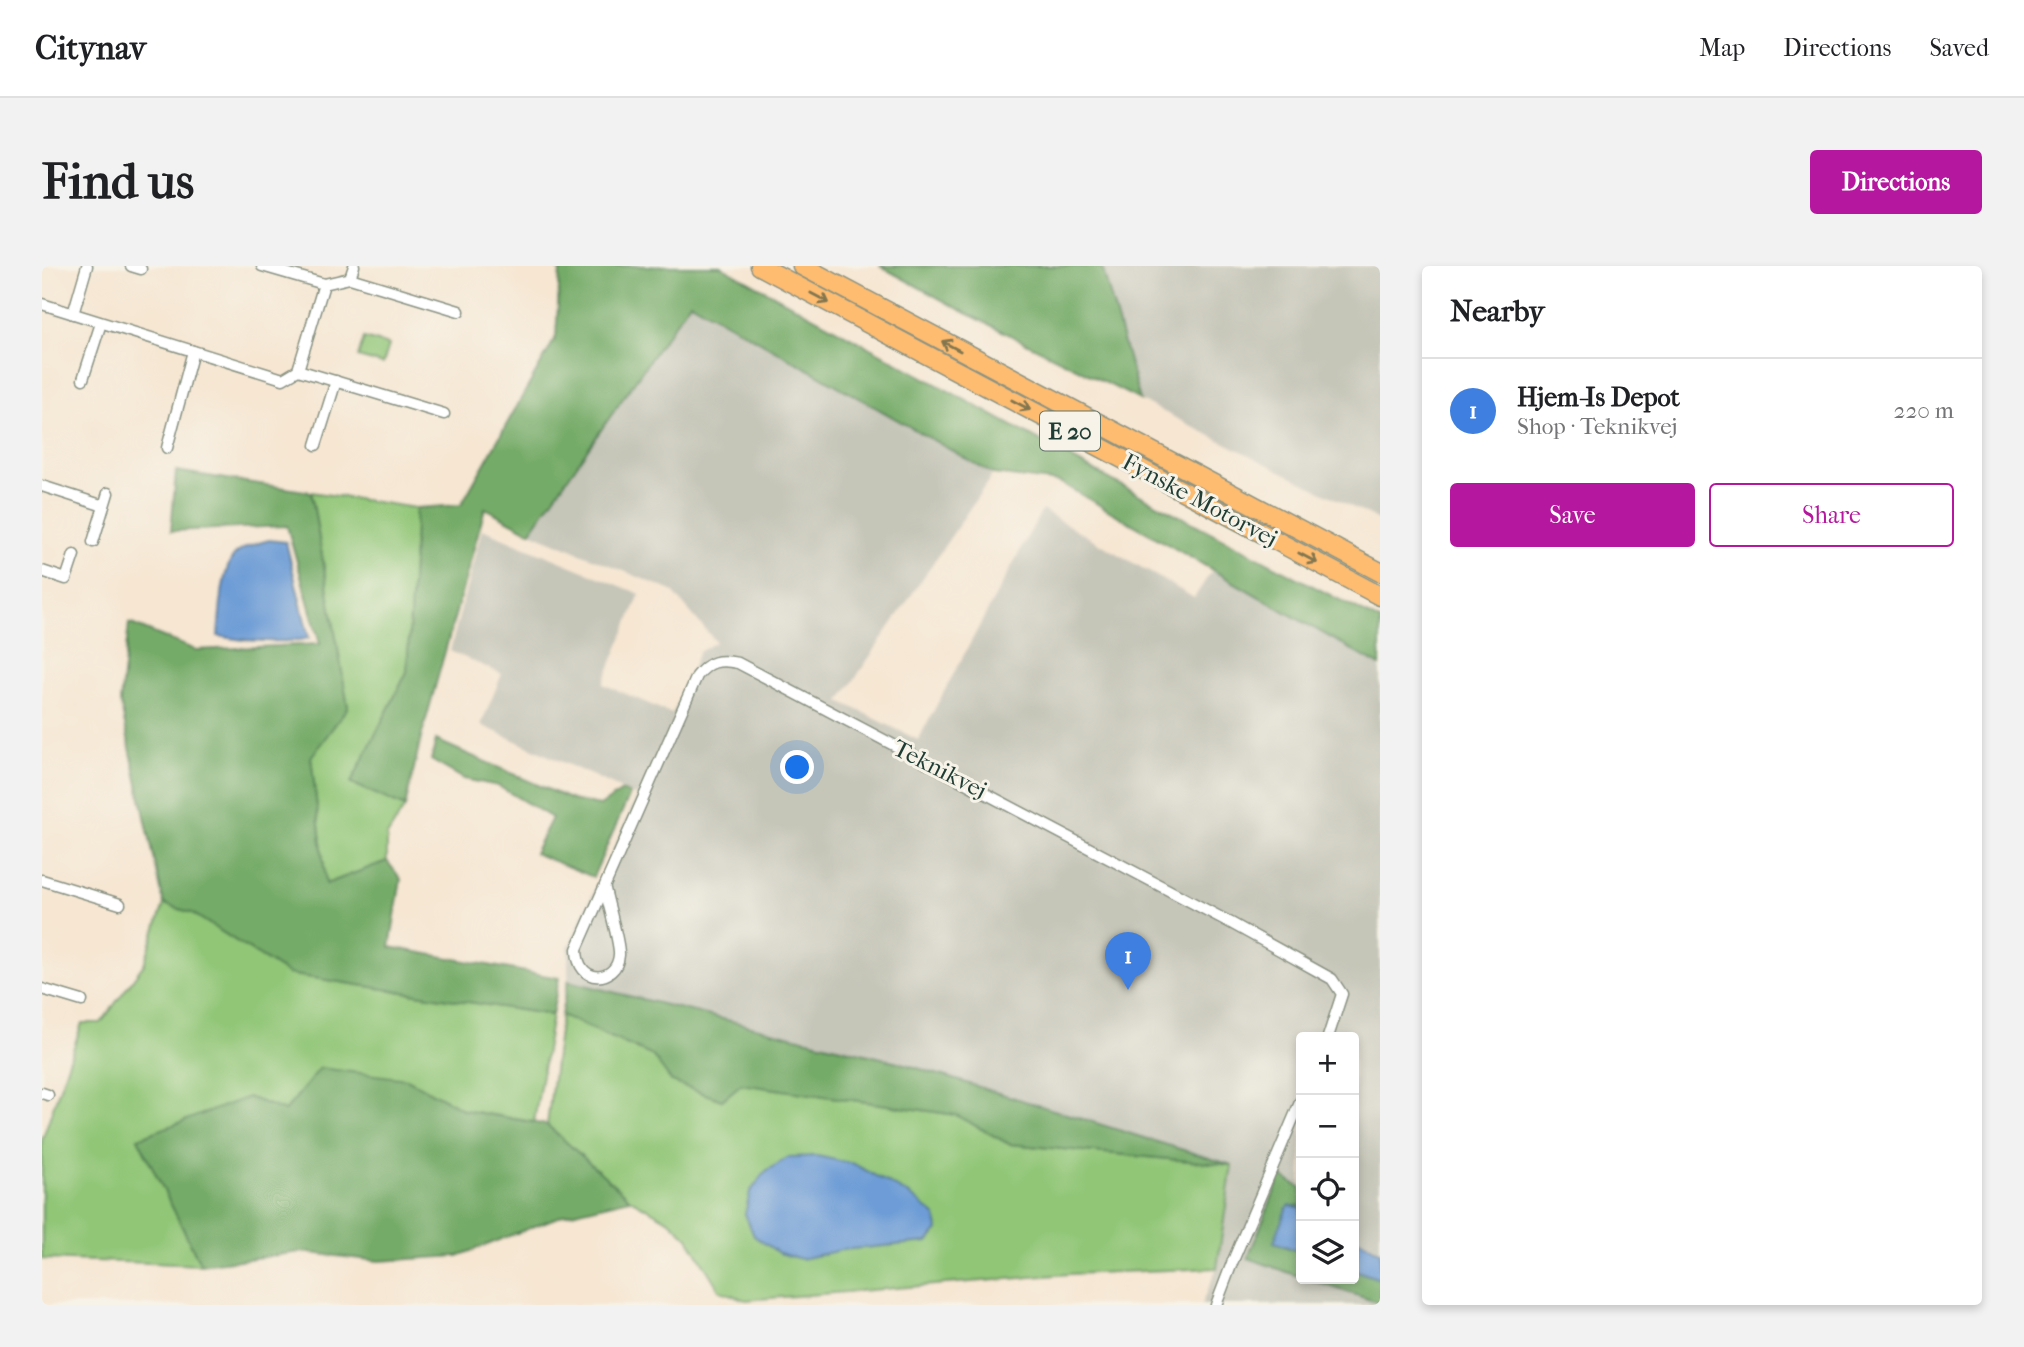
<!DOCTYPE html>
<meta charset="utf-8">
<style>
body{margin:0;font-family:"IM FELL French Canon",serif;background:#f2f2f2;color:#202124}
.controls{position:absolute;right:21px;bottom:21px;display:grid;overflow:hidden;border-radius:7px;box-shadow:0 4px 10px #0003}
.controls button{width:63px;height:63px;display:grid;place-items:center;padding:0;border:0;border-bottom:2px solid #e0e0e0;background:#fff;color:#202124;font:35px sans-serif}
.you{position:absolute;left:756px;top:502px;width:24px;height:24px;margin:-18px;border:5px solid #fff;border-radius:50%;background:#1a73e8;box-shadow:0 0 0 10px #1a73e833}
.badge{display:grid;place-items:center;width:46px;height:46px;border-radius:50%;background:#b5179e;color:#fff;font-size:23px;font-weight:700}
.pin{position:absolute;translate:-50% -58px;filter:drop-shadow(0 2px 4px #0008)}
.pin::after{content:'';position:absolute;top:37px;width:24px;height:21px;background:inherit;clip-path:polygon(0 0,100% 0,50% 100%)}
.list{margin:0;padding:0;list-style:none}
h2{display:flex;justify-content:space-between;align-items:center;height:91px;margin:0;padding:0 28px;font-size:30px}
h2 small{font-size:23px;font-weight:400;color:#757577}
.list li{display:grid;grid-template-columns:46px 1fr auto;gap:21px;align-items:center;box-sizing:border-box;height:105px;padding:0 28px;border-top:2px solid #e0e0e0}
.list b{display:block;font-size:26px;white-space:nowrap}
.list p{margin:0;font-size:23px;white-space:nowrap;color:#757577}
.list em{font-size:23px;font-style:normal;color:#757577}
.actions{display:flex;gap:14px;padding:21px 28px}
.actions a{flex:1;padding:16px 0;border:2px solid #b5179e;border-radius:7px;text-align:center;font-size:24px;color:#b5179e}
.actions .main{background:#b5179e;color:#fff}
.icon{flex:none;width:38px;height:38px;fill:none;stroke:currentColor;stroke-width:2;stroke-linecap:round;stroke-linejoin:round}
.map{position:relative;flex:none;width:1338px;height:1039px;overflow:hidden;border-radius:7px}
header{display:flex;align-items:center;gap:42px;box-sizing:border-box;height:98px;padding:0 35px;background:#fff;border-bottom:2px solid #e0e0e0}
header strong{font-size:33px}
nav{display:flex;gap:38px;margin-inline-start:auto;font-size:24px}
.intro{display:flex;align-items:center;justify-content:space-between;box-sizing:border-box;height:168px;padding:0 42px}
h1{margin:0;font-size:49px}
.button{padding:18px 32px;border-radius:7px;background:#b5179e;color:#fff;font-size:24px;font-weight:700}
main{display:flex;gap:42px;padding:0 42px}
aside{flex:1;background:#fff;border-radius:7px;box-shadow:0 4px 10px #0003}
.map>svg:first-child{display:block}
.industrial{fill:#c5c5b8;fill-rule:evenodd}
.green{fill:#91c677;stroke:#588256;stroke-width:2}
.forest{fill:#74ab68;stroke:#4a744e;stroke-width:2}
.water{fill:#6d9cd6;stroke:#466c85;stroke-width:2}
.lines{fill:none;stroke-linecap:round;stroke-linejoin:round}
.street-casing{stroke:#8a9283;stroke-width:13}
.highway-casing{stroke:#8a9283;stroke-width:21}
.street{stroke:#fff;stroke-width:10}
.highway{stroke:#febc70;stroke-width:18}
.oneway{stroke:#83764f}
.labels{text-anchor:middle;stroke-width:6;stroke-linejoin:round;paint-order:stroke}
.shield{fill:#f7f3e8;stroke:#60746a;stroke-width:2}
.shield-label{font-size:23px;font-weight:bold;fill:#1f3d34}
.street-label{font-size:24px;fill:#1f3d34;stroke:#f7f3e8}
</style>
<header>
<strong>Citynav</strong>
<nav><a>Map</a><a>Directions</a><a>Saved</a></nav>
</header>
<div class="intro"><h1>Find us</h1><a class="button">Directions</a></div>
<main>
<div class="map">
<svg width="1338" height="1039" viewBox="0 0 1338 1039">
<rect width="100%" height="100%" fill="#f7f3e8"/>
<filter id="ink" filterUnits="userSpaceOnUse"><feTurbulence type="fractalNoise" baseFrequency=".0143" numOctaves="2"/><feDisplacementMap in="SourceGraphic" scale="14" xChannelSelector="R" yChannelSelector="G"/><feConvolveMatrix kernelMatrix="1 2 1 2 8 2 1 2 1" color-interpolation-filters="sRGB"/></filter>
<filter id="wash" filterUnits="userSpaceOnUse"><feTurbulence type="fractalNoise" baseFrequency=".00686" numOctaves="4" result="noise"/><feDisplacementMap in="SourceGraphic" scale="28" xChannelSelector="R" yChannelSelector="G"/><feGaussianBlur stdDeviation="1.57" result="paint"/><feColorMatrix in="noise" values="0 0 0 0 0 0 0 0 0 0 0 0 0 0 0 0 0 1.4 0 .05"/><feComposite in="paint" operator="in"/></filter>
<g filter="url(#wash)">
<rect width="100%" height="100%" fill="#f6e6d2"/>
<!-- industrial -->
<g class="industrial">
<polygon points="1061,0 1338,0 1338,255 1098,134"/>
<path d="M648,36L951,208L798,435L876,474L1000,244L1152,332L1171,303L1338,400V1039H1159L1175,1002L1190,899L856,796L526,715V681L595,530L439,459L460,408L408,385L440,263L598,328L561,418L630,448L657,386L674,376L630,325L488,266ZM1259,771H1312V1013H1259Z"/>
</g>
<!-- green -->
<g class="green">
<polygon points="322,72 347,79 341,98 316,91"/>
<polygon points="269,226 374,242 365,406 309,517 363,541 345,570 345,595 284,618 269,490 306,441"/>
<polygon points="122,638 150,647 246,708 510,749 492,856 422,844 365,813 243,845 96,872 159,999 0,993 0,874 40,757 59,757 102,698"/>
<polygon points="519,749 611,790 630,816 680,834 699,818 914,849 967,878 1190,899 1175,1002 1028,1008 704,1034 678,1025 646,972 628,955 588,933 505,859"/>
</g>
<!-- forest -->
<g class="forest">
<polygon points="510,0 679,0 1069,214 1338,355 1338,400 1017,216 951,208 648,36 488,266 443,242 380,468 363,541 309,517 365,406 374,242 419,239 514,71 518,4"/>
<polygon points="838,0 1055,0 1061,4 1098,134 924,47"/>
<polygon points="134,205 269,226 306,441 269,491 284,618 345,595 359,613 348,681 517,712 510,749 246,708 150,647 122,638 78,436 87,357 153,384 278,378 245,260 129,265"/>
<polygon points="394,474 530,534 558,540 580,525 588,528 551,611 492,587 510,552 456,520 422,513 389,494"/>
<polygon points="526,715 856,796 1190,899 967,878 914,849 699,818 680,834 630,816 611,790 519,749"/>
<polygon points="278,802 365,813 422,844 505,859 588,933 521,949 416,990 337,995 259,986 159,999 96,872 206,831 243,845"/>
<polygon points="1239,910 1259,922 1259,942 1255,939 1235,978 1259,986 1259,1011 1206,992"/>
<polygon points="1312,1004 1338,1013 1338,1037 1266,1013 1312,1013"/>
</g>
<!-- water -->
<g class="water">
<path d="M227,274L244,276L267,372C243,378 201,375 176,370C178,350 179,305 192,290C200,281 216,277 227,274Z"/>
<polygon points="775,890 812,898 868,929 894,950 896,964 886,976 799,984 759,993 737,987 712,970 703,948 708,926 724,905 747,891"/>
<polygon points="1248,939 1259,942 1259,986 1232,976 1244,943"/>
<polygon points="1312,971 1338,986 1338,1013 1312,1004"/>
</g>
</g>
<g filter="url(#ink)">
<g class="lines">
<!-- street casing -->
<g class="street-casing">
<g id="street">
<polyline points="89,0 99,3"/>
<polyline points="220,0 282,18 308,12 417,45"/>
<polyline points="308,12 312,0"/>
<polyline points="0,38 241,113 256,104 402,148"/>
<polyline points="31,48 45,0"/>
<polyline points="256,104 282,18"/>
<polyline points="41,113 59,57"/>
<polyline points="274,179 294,115"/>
<polyline points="125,182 151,85"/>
<polyline points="0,220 62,240"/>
<polyline points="51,276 66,227"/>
<polyline points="0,305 24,313 32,289"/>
<polyline points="0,614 78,638"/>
<path d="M563,623C566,638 578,677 577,689C575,717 535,720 535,683L655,410C667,395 677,393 696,397L1189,657L1290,713L1300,728L1286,771"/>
<polyline points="0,723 40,735"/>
<polyline points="0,827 6,829"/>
<polyline points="1174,1039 1190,997 1259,834"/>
</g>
</g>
<!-- highway casing -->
<g class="highway-casing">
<g id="highway">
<polyline points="718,0 1338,330"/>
<polyline points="760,0 1338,306"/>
</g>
</g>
<!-- street -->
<use href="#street" class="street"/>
<!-- highway -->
<use href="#highway" class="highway"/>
</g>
<!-- one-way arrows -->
<defs><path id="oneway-shaft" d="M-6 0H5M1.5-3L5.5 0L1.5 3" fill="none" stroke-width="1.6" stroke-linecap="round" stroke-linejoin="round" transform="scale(1.75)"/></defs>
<g class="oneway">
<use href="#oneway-shaft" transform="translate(778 32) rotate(28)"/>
<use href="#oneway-shaft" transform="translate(909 80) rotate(-152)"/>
<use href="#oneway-shaft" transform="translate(979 139) rotate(28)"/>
<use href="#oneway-shaft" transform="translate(1266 292) rotate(28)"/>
</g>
</g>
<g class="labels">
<!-- shield labels -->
<rect class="shield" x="998" y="145.5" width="60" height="39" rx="5"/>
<g class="shield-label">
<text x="1028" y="173">E 20</text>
</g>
<!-- street labels -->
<g class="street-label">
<text transform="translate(1158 234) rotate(28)" y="8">Fynske Motorvej</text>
<text transform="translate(898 503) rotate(27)" y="8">Teknikvej</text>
</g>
</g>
</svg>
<div class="controls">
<button>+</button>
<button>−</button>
<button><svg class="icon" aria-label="locate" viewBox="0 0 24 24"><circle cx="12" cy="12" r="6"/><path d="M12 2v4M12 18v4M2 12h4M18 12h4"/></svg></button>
<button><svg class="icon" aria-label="layers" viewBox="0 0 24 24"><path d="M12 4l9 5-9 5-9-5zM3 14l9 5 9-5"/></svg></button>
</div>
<div class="you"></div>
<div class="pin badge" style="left:1086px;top:724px;background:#3f7fe0">1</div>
</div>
<aside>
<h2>Nearby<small></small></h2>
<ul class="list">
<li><span class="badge" style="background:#3f7fe0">1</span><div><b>Hjem-Is Depot</b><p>Shop · Teknikvej</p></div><em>220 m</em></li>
</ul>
<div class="actions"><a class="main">Save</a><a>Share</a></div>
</aside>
</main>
